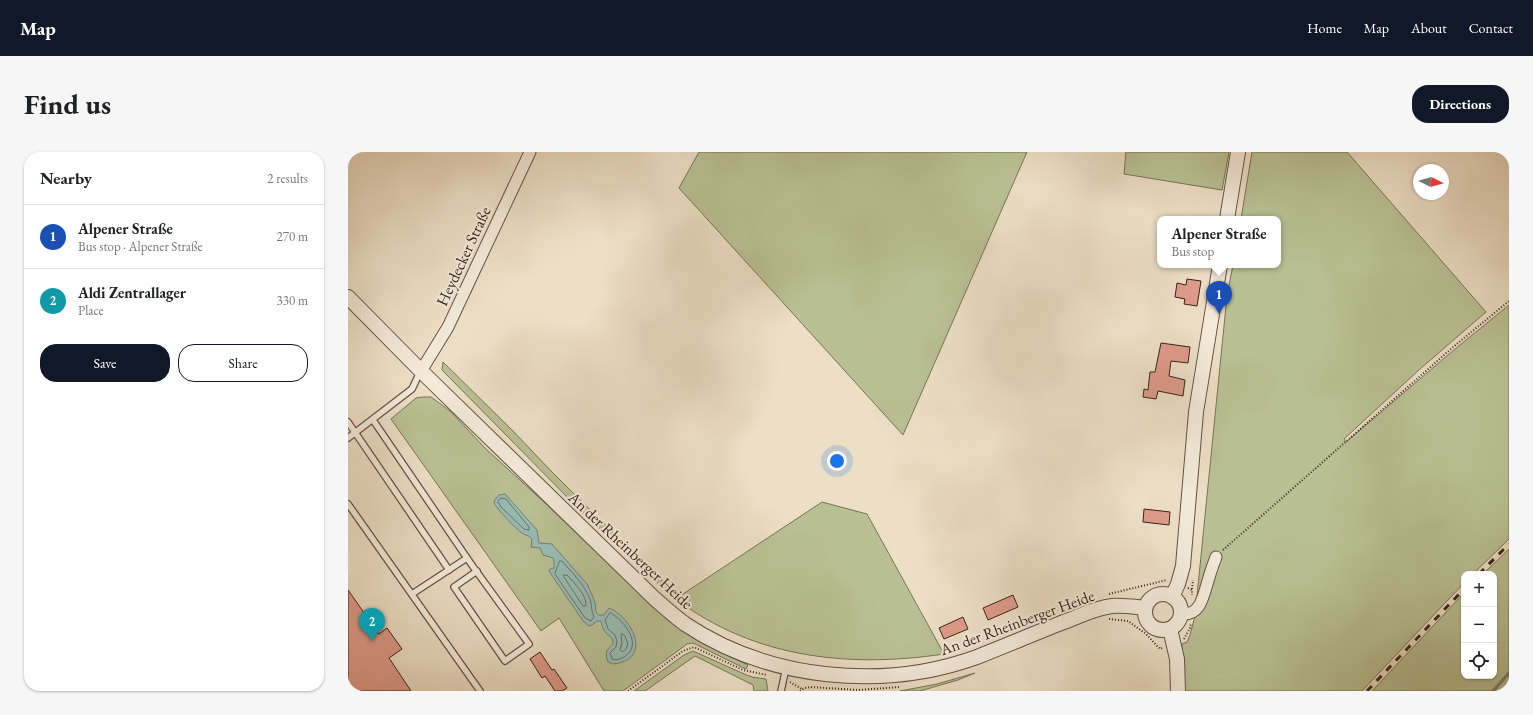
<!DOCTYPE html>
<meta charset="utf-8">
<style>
body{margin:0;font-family:"EB Garamond",serif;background:#f6f6f6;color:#202124}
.controls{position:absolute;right:12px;bottom:12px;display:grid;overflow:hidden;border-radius:8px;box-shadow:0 1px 3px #0004}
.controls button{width:36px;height:36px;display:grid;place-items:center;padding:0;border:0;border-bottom:1px solid #e0e0e0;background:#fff;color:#202124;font:20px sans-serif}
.compass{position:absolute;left:1065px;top:12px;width:36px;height:36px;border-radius:50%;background:#fff;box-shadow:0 1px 3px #0004;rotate:95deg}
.you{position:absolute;left:489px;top:309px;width:14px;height:14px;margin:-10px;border:3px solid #fff;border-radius:50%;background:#1a73e8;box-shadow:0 0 0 6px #1a73e833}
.badge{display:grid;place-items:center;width:26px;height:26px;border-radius:50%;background:#111827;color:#fff;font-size:13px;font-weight:700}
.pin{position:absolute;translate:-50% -33px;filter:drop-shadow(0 1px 2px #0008)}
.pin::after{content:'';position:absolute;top:21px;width:14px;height:12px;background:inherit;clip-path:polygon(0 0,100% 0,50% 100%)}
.popup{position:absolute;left:809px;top:64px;width:124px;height:52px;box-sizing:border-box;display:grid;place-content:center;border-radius:8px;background:#fff;filter:drop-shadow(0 1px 3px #0005);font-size:13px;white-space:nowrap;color:#757577}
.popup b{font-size:15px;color:#202124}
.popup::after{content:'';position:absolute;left:50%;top:100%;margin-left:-8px;border:8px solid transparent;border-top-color:#fff}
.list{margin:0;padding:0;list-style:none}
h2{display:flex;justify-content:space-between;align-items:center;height:52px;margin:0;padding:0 16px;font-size:17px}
h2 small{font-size:13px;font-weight:400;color:#757577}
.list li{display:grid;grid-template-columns:26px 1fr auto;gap:12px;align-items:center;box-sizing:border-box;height:64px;padding:0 16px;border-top:1px solid #e0e0e0}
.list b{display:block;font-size:15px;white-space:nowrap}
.list p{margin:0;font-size:13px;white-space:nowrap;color:#757577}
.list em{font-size:13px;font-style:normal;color:#757577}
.actions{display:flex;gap:8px;padding:12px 16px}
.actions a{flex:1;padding:9px 0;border:1px solid #111827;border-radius:16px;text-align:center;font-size:14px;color:#111827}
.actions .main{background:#111827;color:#fff}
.icon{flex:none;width:22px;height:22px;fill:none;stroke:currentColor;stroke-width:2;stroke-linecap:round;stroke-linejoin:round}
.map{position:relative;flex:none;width:1161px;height:539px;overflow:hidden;border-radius:16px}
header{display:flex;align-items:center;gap:24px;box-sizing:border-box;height:56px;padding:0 20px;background:#111827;color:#fff}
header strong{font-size:19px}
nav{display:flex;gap:22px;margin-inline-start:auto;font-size:14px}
.intro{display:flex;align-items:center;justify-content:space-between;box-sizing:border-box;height:96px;padding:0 24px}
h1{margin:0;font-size:28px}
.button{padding:10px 18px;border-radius:16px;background:#111827;color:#fff;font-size:14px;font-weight:700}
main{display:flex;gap:24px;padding:0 24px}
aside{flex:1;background:#fff;border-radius:16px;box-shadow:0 1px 3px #0004}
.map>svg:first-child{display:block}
.green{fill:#b9c194;stroke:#787258}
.water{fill:#99bdb5;stroke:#717f78}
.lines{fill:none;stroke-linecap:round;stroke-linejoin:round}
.shore{stroke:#687068;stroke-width:1}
.stream{stroke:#717f78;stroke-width:3}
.building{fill:#df9b8a;stroke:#36231c}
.service-casing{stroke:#645246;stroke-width:8}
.minor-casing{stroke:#645246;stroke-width:13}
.tertiary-casing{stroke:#645246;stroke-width:16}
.path{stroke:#36231c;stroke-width:2;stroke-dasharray:1 2;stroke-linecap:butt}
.service{stroke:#f3eada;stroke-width:5.5}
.minor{stroke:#f3eada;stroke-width:11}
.tertiary{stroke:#f3eada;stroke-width:14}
.rail{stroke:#36231c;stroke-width:3;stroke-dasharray:7 7;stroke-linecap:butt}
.labels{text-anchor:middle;stroke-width:4;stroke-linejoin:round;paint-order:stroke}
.street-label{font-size:16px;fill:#36231c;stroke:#f3eada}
</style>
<header>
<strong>Map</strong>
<nav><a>Home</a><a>Map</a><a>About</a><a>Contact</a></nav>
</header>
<div class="intro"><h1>Find us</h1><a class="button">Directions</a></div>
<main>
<aside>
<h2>Nearby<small>2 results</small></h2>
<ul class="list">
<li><span class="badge" style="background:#1a4fb4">1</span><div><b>Alpener Straße</b><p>Bus stop · Alpener Straße</p></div><em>270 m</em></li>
<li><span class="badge" style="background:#0f9aa8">2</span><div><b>Aldi Zentrallager</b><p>Place</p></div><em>330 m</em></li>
</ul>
<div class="actions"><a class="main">Save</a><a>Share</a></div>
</aside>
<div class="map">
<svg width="1161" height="539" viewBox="0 0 1161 539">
<rect width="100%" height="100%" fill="#eddfc6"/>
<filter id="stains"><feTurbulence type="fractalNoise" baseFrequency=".005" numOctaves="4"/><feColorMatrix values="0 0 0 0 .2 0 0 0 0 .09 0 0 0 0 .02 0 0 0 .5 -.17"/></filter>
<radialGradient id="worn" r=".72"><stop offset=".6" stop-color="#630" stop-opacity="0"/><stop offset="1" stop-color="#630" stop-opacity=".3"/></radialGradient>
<!-- green -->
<g class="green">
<polygon points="351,0 679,0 555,283 331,36"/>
<polygon points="778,0 881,0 874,38 776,22"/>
<polygon points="904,0 999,0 1138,160 1072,217 996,287 998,290 1107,197 1161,153 1161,387 1125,422 1116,422 1116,431 1014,539 834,539 834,492 839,490 842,483 847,464 879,144 885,113 930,113 930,67 893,67"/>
<path d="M95,210L165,279L205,321L307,422L332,444L474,350L519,362L596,502C497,517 398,505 319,440L223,349L94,218Z"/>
<polygon points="74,245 83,245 102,259 138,297 197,351 310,459 334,478 358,493 400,513 398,517 345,491 339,492 331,498 275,539 256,539 211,466 193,479 43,267 68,246"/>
<polygon points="1161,397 1161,539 1024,539 1116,441 1116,524 1146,524 1146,422 1135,422"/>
<polygon points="345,499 394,521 404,525 418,527 420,539 406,539 405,533 347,504 297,539 286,539 336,503"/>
<polygon points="627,521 610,528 572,539 552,539 589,532"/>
</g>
<!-- water -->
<path class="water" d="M157,342L189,378L191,391L204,392L239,432L245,445L247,451L248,460L250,463H256L261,456C285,466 305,508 265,512L260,510C254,495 266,496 265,489C264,485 261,484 258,481C255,478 254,473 253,469H249L244,473L241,474L235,469L201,419L202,417L206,416V409L205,406L195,403L192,396L183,395L184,387C181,383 178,384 174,381C169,378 147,355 146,351C146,348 149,345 151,343Z"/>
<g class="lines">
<!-- shore -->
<g class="shore">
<polygon points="153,346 158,347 181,375 181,378 176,377 153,355 150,350"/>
<path d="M212,409H214C224,421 236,432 242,447C244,453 243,459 246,465L243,469L237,466L207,422Z"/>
<path d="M216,423H219C226,431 239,443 238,454H235L216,425Z"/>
<path d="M263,461C276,469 296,493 276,505C272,507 268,509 264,507L262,501L268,495L269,489L267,483L260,477L257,468L261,462Z"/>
<polygon points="274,482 277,484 280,492 278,497 274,500 272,498 274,491 273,484"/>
</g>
<!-- stream -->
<polyline class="stream" points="1145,539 1161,521"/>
</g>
<!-- building -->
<g class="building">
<polygon points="839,127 853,129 849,154 836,152 837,147 827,145 829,131 838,133"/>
<polygon points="813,191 842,195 840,211 823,209 821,224 837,228 835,244 810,239 808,247 795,245 796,237 800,238 802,220 807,220"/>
<polygon points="796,357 822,360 821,373 795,370"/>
<polygon points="0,438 31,482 39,476 54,497 41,506 63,539 0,539"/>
<polygon points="665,443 670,455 640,468 635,456"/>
<polygon points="615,465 620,477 596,487 591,476"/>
<polygon points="192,500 204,518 206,517 219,536 214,539 207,539 197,524 194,526 182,507"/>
</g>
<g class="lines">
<!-- service casing -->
<g class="service-casing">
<g id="service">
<polyline points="25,268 119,406 64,442"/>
<polyline points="0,270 101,418"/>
<polyline points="0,286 64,237 72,220"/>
<polyline points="0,352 132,539"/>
<polyline points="119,406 126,416 181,492 157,509 106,435 129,419"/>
<polyline points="433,539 438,516"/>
</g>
</g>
<!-- minor casing -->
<g class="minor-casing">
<g id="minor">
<polyline points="73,219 100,175 182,0"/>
<path d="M833,462C853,464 855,444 860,429C862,421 865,413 868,405"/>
</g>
</g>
<!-- tertiary casing -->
<g class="tertiary-casing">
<g id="tertiary">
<polyline points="879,67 890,0"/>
<path d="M0,145L73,219L307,447C316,455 326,464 337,472C421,528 535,539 629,505C657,494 685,482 713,471C730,465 746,456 764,454C775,453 787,455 797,456"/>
<circle cx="815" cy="460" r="18"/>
<polyline points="824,445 830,432 835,414 848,260 872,113"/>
<polyline points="822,477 829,507 830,539"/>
</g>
</g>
<!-- path -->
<g class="path">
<polyline points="875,398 1104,196 1161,149"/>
<polyline points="840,436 844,438 844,443"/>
<polyline points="844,437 845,428"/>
<polyline points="761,442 819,428"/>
<polyline points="761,467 780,469 798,482 812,497 815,495"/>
<polyline points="836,487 842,476 843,471"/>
<polyline points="442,530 454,537"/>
<polyline points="280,539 335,499 346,495 395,518 419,523"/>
<polyline points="452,539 457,536 463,535 510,538 552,535"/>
</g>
<!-- service -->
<use href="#service" class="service"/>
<!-- minor -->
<use href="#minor" class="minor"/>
<!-- tertiary -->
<use href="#tertiary" class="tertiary"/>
<!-- rail -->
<g class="rail">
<polyline points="1131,422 1161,392"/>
<polyline points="1019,539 1116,437"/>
</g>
</g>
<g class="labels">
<!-- street labels -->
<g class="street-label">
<text transform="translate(115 104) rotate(-65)" y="6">Heydecker Straße</text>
<text transform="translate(283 398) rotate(43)" y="6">An der Rheinberger Heide</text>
<text transform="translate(669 470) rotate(-20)" y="6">An der Rheinberger Heide</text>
</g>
</g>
<rect width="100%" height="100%" filter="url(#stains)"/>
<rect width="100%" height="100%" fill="url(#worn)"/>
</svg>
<div class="controls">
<button>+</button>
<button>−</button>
<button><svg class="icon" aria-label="locate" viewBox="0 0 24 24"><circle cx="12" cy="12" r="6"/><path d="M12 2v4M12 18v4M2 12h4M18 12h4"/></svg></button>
</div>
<svg class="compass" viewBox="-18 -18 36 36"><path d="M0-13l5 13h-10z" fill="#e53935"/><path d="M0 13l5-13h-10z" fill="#757577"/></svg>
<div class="you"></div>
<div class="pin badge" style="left:871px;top:162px;background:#1a4fb4">1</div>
<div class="popup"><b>Alpener Straße</b>Bus stop</div>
<div class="pin badge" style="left:24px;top:489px;background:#0f9aa8">2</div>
</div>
</main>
